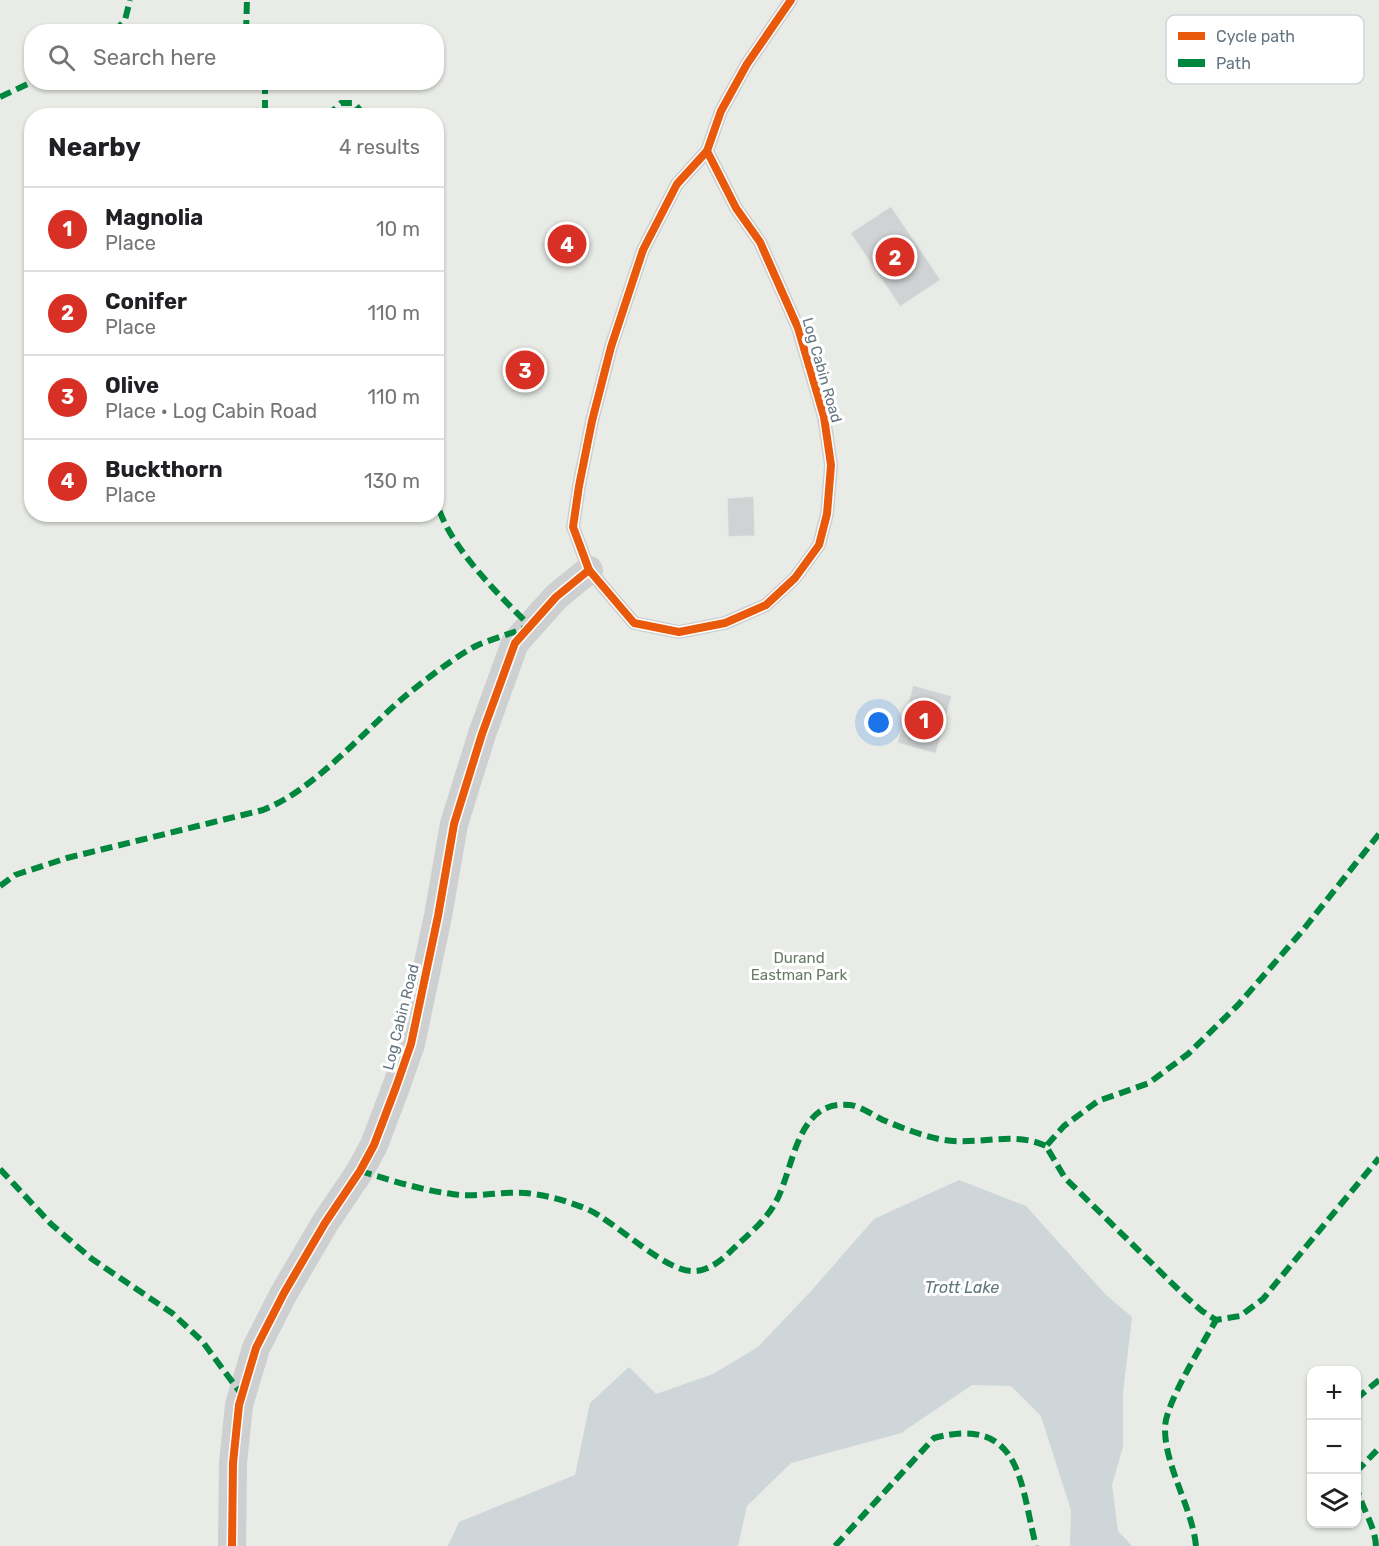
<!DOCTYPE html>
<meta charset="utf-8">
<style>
body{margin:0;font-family:Rubik,sans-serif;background:#f2f2f2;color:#202124}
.controls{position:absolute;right:18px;bottom:18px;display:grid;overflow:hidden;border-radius:12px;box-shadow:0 2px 4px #0004}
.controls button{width:54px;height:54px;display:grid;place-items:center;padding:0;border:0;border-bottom:2px solid #e0e0e0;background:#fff;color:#202124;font:30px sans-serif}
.you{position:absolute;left:879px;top:723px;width:21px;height:21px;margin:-15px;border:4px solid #fff;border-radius:50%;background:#1a73e8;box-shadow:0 0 0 9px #1a73e833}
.badge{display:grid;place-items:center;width:39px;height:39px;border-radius:50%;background:#d93025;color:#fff;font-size:20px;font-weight:700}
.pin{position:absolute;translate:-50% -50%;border:3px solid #fff;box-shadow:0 2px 6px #0006}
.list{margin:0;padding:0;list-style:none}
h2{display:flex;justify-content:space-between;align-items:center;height:78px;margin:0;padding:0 24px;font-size:26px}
h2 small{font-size:20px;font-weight:400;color:#757577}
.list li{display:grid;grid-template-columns:39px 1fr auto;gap:18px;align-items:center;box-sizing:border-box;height:84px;padding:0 24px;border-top:2px solid #e0e0e0}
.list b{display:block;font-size:22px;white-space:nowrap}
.list p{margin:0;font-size:20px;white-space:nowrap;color:#757577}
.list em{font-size:20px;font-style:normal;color:#757577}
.icon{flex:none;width:33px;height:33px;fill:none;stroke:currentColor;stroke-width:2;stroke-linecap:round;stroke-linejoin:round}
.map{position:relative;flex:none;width:1379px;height:1546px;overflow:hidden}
.search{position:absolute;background:#fff;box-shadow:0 2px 4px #0004;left:24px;top:24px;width:420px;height:66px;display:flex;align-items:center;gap:15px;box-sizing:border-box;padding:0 21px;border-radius:24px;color:#757577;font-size:22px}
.panel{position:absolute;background:#fff;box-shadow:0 2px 4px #0004;left:24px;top:108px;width:420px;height:414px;border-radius:24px}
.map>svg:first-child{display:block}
.green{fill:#e8ebe6;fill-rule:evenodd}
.water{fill:#ced6d9}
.building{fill:#d0d2d3;stroke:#e8e8e8;stroke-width:1.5}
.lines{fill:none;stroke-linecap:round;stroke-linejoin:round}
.service{stroke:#cecfd0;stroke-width:14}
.minor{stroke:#cecfd0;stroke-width:28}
.quiet{stroke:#00873e;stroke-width:6;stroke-dasharray:12 6;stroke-linecap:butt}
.cycleway-casing{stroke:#fff;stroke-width:11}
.cycleway{stroke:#e8590c;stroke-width:8}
.labels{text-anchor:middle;stroke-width:6;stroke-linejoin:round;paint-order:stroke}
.street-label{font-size:15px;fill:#657683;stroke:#fff}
.park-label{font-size:15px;fill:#687a64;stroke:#fff}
.water-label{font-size:16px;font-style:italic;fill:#60757c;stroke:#fff}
.key{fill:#fff;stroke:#d1d6da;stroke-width:1.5}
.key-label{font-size:16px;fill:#657683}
</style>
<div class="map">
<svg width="1379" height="1546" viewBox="0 0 1379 1546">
<rect width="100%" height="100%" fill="#f9f9f9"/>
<!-- green -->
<path class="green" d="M0,0H1379V1546H0ZM32,32H436V82H32ZM32,116H436V514H32ZM1312,1370H1356V1524H1312Z"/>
<!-- water -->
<polygon class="water" points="959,1180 1026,1206 1106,1295 1132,1317 1123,1393 1123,1447 1112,1485 1118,1531 1132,1546 1070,1546 1071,1510 1041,1416 1011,1386 972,1385 901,1433 791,1463 747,1506 738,1546 448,1546 459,1522 575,1475 590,1403 629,1367 656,1394 713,1374 758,1347 812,1290 874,1219"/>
<!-- building -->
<g class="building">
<polygon points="891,206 941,280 900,307 850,233"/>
<polygon points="556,222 592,244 578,266 542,245"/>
<polygon points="515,352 544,366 534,388 505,375"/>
<polygon points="754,496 755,536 728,537 727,498"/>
<polygon points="913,685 952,696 936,754 897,743"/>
</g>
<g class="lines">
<!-- service -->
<g class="service">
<polygon points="707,151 736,208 760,242 798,328 824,417 831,465 827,514 819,545 795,578 766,605 725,623 679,632 634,623 589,570 573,527 579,486 592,421 611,347 643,250 677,184"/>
<polyline points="707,151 721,111 747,64 791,0"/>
</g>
<!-- minor -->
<polyline class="minor" points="232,1546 233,1463 239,1405 256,1348 284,1293 325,1223 360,1171 374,1145 396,1087 411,1044 438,916 454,824 482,734 515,643 556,597 589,570"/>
<!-- quiet -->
<g class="quiet">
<polyline points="114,32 125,20 130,0"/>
<polyline points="246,32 247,0"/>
<polyline points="264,82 265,88 265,116"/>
<polyline points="0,97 32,82"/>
<polyline points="327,116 341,103 354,103 365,116"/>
<polyline points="1379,834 1303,930 1238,1005 1188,1054 1149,1083 1098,1101 1064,1126 1046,1146 1065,1178 1185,1296 1202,1311 1216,1320 1240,1316 1263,1299 1379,1158"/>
<path d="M0,886L15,875L67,858L263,810C314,790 361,734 403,698C420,684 458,654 478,645C495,638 513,633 530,626C499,595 444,542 436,498"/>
<polyline points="0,1169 51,1224 92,1259 172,1313 202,1341 242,1395"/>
<path d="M360,1171C390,1180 421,1190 452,1194C476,1198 501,1191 525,1193C547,1195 567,1201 587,1209C615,1221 668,1275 696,1271C711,1270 724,1258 734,1248C748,1235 765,1221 774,1205C795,1171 794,1099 850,1105C860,1106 873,1115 883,1120C900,1127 920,1135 939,1139C975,1147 1012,1130 1046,1146"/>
<polyline points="1356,1399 1379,1380"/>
<polyline points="1356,1472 1379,1448"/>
<path d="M1356,1484C1360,1506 1375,1524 1376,1546"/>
<path d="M835,1546L934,1438C1022,1415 1020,1484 1036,1546"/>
<path d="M1196,1546C1192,1507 1165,1467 1165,1429C1164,1405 1203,1344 1216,1320"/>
</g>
<!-- cycleway casing -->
<g class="cycleway-casing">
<g id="cycleway">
<polygon points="707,151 736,208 760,242 798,328 824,417 831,465 827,514 819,545 795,578 766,605 725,623 679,632 634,623 589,570 573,527 579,486 592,421 611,347 643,250 677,184"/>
<polyline points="707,151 721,111 747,64 791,0"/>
<polyline points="232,1546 233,1463 239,1405 256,1348 284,1293 325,1223 360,1171 374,1145 396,1087 411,1044 438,916 454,824 482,734 515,643 556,597 589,570"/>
</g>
</g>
<!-- cycleway -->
<use href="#cycleway" class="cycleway"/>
</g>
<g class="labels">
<!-- street labels -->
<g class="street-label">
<text transform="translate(822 370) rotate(74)" y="5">Log Cabin Road</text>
<text transform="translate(401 1017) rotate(-76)" y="5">Log Cabin Road</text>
</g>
<!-- park labels -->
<g class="park-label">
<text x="799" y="963">Durand<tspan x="799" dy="17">Eastman Park</tspan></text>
</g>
<!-- water labels -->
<g class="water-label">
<text x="962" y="1293">Trott Lake</text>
</g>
</g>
<!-- legend -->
<rect x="1166" y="15" width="198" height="69" rx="9" class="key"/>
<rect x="1178" y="32" width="27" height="8" fill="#e8590c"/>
<rect x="1178" y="59" width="27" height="8" fill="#00873e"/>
<g class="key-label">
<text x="1216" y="42">Cycle path</text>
<text x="1216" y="69">Path</text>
</g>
</svg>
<div class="controls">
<button>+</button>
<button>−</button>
<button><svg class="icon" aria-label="layers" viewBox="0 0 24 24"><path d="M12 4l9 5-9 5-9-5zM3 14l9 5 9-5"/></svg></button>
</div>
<div class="you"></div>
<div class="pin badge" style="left:924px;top:720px">1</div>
<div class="pin badge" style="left:895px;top:257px">2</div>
<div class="pin badge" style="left:525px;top:370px">3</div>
<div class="pin badge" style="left:567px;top:244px">4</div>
<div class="search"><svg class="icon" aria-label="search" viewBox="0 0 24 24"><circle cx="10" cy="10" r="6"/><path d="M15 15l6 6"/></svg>Search here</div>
<section class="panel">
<h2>Nearby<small>4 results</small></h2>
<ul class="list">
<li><span class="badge">1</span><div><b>Magnolia</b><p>Place</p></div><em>10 m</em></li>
<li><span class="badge">2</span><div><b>Conifer</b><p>Place</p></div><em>110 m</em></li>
<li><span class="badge">3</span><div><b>Olive</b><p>Place · Log Cabin Road</p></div><em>110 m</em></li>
<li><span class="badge">4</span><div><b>Buckthorn</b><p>Place</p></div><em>130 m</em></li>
</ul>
</section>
</div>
